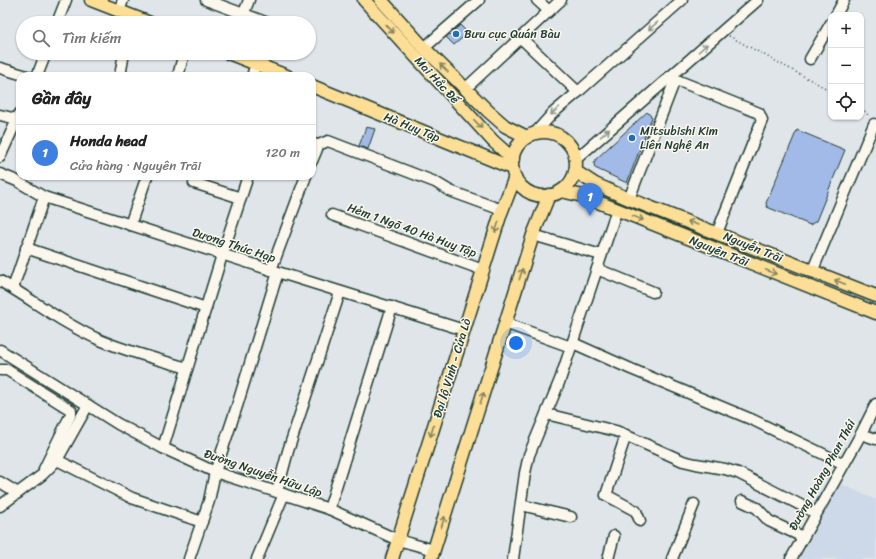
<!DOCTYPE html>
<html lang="vi">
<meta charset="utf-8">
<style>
body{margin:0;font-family:Sriracha,sans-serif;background:#f6f6f6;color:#222}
.controls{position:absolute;right:12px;top:12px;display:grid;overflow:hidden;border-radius:8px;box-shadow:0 1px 3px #0004}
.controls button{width:36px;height:36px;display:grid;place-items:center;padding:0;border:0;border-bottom:1px solid #e0e0e0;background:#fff;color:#222;font:20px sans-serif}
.you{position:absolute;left:516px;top:343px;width:14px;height:14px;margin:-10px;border:3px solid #fff;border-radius:50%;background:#1a73e8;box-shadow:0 0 0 6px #1a73e833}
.badge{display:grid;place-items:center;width:26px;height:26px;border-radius:50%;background:#1f6fb2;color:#fff;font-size:13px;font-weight:700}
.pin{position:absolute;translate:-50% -33px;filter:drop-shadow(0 1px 2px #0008)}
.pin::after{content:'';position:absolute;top:21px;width:14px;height:12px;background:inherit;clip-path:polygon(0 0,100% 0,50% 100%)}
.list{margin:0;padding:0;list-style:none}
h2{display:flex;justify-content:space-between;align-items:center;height:52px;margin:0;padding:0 16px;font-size:17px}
h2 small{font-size:13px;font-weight:400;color:#767676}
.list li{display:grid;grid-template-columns:26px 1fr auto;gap:12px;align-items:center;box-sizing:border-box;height:56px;padding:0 16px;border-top:1px solid #e0e0e0}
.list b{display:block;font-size:15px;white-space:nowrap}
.list p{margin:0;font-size:13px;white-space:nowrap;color:#767676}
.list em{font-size:13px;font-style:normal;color:#767676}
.icon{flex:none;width:22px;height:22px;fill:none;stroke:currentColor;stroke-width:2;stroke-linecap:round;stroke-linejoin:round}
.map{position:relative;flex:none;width:876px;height:559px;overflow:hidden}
.search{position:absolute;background:#fff;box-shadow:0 1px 3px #0004;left:16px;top:16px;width:300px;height:44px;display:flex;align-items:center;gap:10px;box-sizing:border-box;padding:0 14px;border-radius:22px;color:#767676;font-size:15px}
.panel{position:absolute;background:#fff;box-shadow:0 1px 3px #0004;left:16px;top:72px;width:300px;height:108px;border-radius:12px}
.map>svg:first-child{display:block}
.built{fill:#cdd8e9}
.building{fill:#a2bae7;stroke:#1f3d34}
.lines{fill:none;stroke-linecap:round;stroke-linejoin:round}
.minor-casing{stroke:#1f3d34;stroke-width:13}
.major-casing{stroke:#1f3d34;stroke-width:15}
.path{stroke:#1f3d34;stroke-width:1.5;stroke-dasharray:1 3;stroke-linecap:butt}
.minor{stroke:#fbf7ec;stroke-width:10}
.major{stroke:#fdde96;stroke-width:12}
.oneway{stroke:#8d9a90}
.oneway2{stroke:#838560}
.poi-dot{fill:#1f6fb2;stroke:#fbf7ec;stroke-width:1.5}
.labels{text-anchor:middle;stroke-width:3;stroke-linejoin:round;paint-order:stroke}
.poi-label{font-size:12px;fill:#1f3d34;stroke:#fbf7ec;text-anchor:start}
.street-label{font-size:12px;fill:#1f3d34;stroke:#fbf7ec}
</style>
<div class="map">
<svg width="876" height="559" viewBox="0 0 876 559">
<rect width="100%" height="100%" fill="#e0e5ea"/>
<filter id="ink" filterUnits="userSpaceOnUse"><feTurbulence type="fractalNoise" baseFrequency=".025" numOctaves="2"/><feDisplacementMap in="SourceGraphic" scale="8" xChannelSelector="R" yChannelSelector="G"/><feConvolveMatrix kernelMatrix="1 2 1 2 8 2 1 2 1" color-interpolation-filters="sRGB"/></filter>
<g filter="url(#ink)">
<!-- built -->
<polygon class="built" points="839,483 876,500 876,559 797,559"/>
<!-- building -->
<g class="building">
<polygon points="460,25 468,33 454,45 446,37"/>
<polygon points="647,112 652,117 627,183 595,168 594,164 596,159"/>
<polygon points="366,127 375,129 368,149 359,146"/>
<polygon points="797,130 845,150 816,221 810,225 767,207 766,203"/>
</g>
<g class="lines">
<!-- minor casing -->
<g class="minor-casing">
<g id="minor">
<polyline points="206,0 268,23"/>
<polyline points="537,0 549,11"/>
<polyline points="119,11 123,0"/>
<polyline points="836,15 844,0"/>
<polyline points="57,23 66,0"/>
<polyline points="240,23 249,0"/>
<polyline points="521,38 578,92"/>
<polyline points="424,48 479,0"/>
<polyline points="810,59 831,23"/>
<polyline points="0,68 27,76"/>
<polyline points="37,76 46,53"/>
<polyline points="120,76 124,53"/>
<polyline points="178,76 184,53"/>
<polyline points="252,76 256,64"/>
<polyline points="669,77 759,113 762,120 717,233"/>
<polyline points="465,89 561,0"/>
<polyline points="0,115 17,119"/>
<polyline points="535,133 553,113 578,92 682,0"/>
<polyline points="312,143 316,145 317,149 312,161"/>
<polyline points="316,146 328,141 435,182 450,191 502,210"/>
<polyline points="0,157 20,113"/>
<polyline points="576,159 758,0"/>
<polyline points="0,174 17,181 44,197 271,270 464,330"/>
<polyline points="194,183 241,198"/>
<polyline points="629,199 675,80"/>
<polyline points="332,215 483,270"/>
<polyline points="130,225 147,176"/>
<polyline points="533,235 601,255"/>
<polyline points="26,248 206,308"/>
<polyline points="597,269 653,292"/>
<polyline points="271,270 306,176"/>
<polyline points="812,272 874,124 876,125"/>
<path d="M0,281C33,300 65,325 100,340C128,352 158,359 187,368"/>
<polyline points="13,288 44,197"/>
<polyline points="505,323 571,347"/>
<polyline points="573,343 631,369 753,420 844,464"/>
<polyline points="0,350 118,424 163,448 215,472 329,509 398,540 434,550"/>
<polyline points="0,370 7,370 71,410 71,414 44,469"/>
<polyline points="546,414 616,431 683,461 696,464 725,469 738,473 816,513"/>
<polyline points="861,434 876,439"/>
<polyline points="626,435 606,495 636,511 640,521"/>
<polyline points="163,448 222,255 248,176"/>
<polyline points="57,460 88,405"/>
<polyline points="0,482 18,493"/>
<polyline points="277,492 288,451 340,292"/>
<polyline points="742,501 757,508 769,521 803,537"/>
<polyline points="521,505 571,517"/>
<polyline points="0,506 42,475 57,460 132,498 202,522"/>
<polyline points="329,509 392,307"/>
<polyline points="189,559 209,501 215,472 237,406 278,272"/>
<polyline points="257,559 284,494"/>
<polyline points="513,559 525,473 529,455 560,380 617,209"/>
<polyline points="608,559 614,536"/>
<polyline points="672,559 694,504"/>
<polyline points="791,559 861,434 876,404"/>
</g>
</g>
<!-- major casing -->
<g class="major-casing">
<g id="major">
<polyline points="91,0 150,23"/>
<polyline points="364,0 493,141 513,159"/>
<polyline points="381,0 424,48 488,111 505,126 527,137"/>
<polyline points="228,53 287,76"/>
<polyline points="312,86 512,168"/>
<circle cx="544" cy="164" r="32"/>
<polyline points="575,171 595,184 629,199 876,296"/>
<polyline points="561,191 583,196 876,313"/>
<polyline points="392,559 501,213 515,177"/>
<polyline points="431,559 533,235 549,195"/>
</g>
</g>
<!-- path -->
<g class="path">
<polyline points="729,36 831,91"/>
<polyline points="861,109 866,112 869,117"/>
</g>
<!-- minor -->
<use href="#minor" class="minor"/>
<!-- major -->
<use href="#major" class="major"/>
</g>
<!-- one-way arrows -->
<defs><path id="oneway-shaft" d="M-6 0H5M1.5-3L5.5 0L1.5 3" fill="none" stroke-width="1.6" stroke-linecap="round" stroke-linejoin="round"/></defs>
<g class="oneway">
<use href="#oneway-shaft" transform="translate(653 26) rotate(139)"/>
<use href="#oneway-shaft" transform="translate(703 48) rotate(-41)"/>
<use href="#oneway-shaft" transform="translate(555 111) rotate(138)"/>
<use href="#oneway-shaft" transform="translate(605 133) rotate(-41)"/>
</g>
<g class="oneway2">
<use href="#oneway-shaft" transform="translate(390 29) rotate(47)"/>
<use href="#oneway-shaft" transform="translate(444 68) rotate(-135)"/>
<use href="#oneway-shaft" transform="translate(478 124) rotate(47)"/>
<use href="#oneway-shaft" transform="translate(638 218) rotate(22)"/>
<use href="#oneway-shaft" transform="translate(693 223) rotate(-159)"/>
<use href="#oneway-shaft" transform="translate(497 227) rotate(108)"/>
<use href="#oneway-shaft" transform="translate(771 272) rotate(22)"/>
<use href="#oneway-shaft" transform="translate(521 274) rotate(-73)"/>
<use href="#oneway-shaft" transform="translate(840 282) rotate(-159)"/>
<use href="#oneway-shaft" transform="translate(482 398) rotate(-72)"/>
<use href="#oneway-shaft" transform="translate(432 431) rotate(107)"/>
<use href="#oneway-shaft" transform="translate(443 522) rotate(-72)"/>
</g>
</g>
<!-- markers -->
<g class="poi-dot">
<circle cx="456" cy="34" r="4"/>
<circle cx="632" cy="138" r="4"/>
</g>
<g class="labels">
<!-- poi labels -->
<g class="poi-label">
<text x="464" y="38">Bưu cục Quán Bàu</text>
<text x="640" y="135">Mitsubishi Kim<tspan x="640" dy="14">Liên Nghệ An</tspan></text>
</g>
<!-- street labels -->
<g class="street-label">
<text transform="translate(437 80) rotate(47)" y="4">Mai Hắc Đế</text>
<text transform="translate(412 127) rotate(22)" y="4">Hà Huy Tập</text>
<text transform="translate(412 230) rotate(20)" y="4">Hẻm 1 Ngõ 40 Hà Huy Tập</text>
<text transform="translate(234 245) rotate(18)" y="4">Dương Thúc Hạp</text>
<text transform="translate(753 247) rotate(22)" y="4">Nguyễn Trãi</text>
<text transform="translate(719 251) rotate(22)" y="4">Nguyên Trãi</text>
<text transform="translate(452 368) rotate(-73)" y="4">Đại lộ Vinh - Cửa Lò</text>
<text transform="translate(263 473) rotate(19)" y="4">Đường Nguyễn Hữu Lập</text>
<text transform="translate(822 475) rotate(-61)" y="4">Đường Hoàng Phan Thái</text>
</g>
</g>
</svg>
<div class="controls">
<button>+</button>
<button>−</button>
<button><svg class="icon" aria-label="locate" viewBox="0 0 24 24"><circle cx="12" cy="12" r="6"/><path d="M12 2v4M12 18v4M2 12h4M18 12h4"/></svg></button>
</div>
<div class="you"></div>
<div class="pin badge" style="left:590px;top:216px;background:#3f7fe0">1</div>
<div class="search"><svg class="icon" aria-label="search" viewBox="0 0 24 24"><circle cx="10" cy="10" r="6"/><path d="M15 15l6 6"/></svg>Tìm kiếm</div>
<section class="panel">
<h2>Gần đây<small></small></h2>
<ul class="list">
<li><span class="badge" style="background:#3f7fe0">1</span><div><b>Honda head</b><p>Cửa hàng · Nguyên Trãi</p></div><em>120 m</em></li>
</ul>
</section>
</div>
